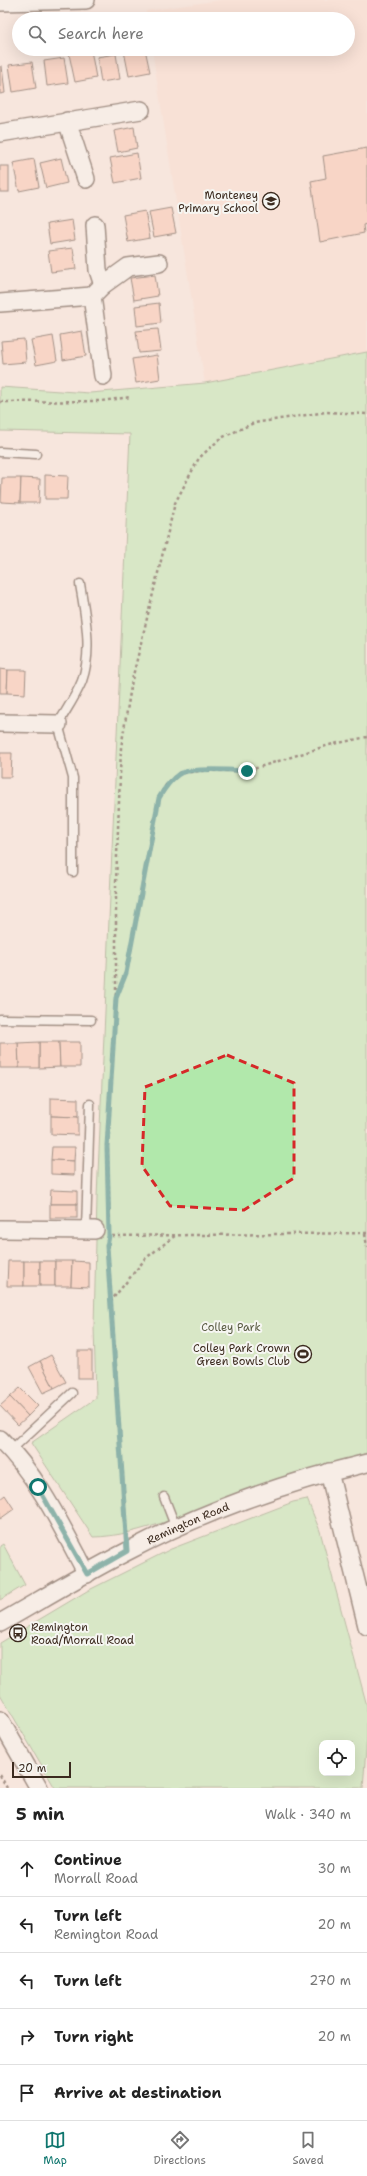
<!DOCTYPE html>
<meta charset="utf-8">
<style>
body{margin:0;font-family:"Shantell Sans",sans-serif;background:#f2f2f2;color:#222}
.controls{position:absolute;right:12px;bottom:12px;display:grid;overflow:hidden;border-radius:8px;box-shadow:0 4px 16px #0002}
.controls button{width:36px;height:36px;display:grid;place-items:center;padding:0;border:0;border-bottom:1px solid #e0e0e0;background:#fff;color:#222;font:20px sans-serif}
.scale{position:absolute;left:12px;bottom:10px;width:59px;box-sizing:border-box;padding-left:4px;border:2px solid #3b2a1e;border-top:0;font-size:11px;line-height:14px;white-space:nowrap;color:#3b2a1e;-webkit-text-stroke:3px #f6f6f2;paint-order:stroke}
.stop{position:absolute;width:12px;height:12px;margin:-9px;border:3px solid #0f766e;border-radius:50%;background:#fff}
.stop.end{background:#0f766e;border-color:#fff;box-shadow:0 1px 4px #0008}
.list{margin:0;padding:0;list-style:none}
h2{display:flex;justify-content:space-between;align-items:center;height:52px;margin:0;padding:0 16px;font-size:17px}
h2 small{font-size:13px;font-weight:400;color:#767676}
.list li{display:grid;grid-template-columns:26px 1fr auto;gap:12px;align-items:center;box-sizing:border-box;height:56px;padding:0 16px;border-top:1px solid #e0e0e0}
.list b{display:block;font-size:15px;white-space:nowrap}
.list p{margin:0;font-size:13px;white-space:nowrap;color:#767676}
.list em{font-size:13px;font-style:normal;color:#767676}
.icon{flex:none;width:22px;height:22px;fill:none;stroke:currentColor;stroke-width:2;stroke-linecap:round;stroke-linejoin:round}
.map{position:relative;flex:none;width:367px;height:1788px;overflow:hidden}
.search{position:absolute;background:#fff;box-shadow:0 4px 16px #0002;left:12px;right:12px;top:12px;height:44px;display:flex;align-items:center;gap:10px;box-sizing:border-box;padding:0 14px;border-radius:22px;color:#767676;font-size:15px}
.sheet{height:332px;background:#fff}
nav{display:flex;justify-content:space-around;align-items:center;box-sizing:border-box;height:56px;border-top:1px solid #e0e0e0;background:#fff;font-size:11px;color:#767676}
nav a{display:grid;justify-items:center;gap:2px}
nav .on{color:#0f766e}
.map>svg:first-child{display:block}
.built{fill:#f8dbce}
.green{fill:#b1e8ab;stroke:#768964;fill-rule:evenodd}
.building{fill:#f9c2ac;stroke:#3b2a1e}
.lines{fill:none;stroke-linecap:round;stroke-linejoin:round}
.service-casing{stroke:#3b2a1e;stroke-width:11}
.minor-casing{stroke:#3b2a1e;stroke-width:20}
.path{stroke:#3b2a1e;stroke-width:2.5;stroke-dasharray:3 3;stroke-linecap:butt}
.service{stroke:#f6f6f2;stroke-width:8}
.minor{stroke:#f6f6f2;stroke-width:17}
.route{stroke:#0f766e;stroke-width:5}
.marked{fill:none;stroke:#d62828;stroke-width:3;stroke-dasharray:8 5;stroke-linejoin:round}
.labels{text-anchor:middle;stroke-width:4;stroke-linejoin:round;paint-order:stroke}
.poi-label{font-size:11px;fill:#3b2a1e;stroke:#f6f6f2;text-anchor:end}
.park-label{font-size:11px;fill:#585a41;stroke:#f6f6f2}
.street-label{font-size:11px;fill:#3b2a1e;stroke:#f6f6f2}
</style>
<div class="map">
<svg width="367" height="1788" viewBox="0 0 367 1788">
<rect width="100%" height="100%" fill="#f7e6dd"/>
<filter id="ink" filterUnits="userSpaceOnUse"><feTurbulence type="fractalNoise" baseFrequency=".025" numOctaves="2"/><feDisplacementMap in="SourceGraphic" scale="8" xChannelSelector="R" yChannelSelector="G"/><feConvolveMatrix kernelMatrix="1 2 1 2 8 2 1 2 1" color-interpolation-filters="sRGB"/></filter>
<g filter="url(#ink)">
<!-- built -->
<polygon class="built" points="221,0 367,0 367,352 205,383 152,49 348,49 348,19 147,19 146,11"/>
<!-- green -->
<g class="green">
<path d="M367,352V1453C327,1466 287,1477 248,1491C204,1507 138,1537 93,1537L31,1443L96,1398L94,1327L97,1197L130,434L0,431V387L90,393L205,383Z"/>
<path d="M307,1499L320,1531L367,1706V1735L363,1788H55L0,1694V1643L87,1591L171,1549L293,1502ZM322,1743H352V1773H322Z"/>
<polygon points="3,1544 25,1585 0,1600 0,1546"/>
</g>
<!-- building -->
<g class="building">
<polygon points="133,49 145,49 150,72 129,76 124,51"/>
<polygon points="91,50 96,78 75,82 69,54"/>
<polygon points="116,54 120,79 101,82 97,57"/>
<polygon points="64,58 68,83 47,86 44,61"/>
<polygon points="32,62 36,88 13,92 9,65"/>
<polygon points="2,66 5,93 0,94 0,67"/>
<polygon points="134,127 137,148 118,152 114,131"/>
<polygon points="367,148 367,224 363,225 364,233 320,242 311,181 326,178 323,156"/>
<polygon points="137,153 141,178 115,183 110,158"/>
<polygon points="61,158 67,183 46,188 40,163"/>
<polygon points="34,159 39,187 19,191 13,163"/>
<rect x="0" y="166" width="9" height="26"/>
<polygon points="171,208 176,233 154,237 149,212"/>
<polygon points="145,211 150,238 128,242 123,215"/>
<polygon points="72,220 75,240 50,244 47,224"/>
<polygon points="73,248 76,269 51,272 48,251"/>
<polygon points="155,275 158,296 134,300 130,278"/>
<polygon points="159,303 161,323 137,326 135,306"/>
<polygon points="158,329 161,351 139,353 136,331"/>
<polygon points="82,331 86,356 63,360 60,335"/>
<polygon points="53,336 57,361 36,365 31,340"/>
<polygon points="24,339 26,362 3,364 1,341"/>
<polygon points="157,355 160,379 136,383 132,359"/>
<polygon points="45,475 68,476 67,499 45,499"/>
<polygon points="2,478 21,478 20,503 1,502"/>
<polygon points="21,478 40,479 39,503 20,503"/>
<polygon points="0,669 8,670 7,693 0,693"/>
<polygon points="8,670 26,670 25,694 7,693"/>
<polygon points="0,753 12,753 11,777 0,777"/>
<polygon points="39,1042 59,1042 60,1067 39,1068"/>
<polygon points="39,1042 39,1068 19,1068 18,1043"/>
<polygon points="59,1042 80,1042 80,1067 60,1067"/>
<polygon points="0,1043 18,1043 19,1068 0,1068"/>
<polygon points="51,1098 78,1099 78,1117 51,1116"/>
<polygon points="51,1116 78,1117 78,1135 51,1134"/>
<polygon points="52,1147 75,1147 74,1161 51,1160"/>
<polygon points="51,1160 74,1161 74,1175 51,1174"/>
<polygon points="51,1190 77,1191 77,1204 50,1204"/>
<rect x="50" y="1204" width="27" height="14"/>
<polygon points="8,1261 24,1261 24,1286 7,1286"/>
<rect x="24" y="1261" width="16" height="25"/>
<rect x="40" y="1261" width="15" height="25"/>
<polygon points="55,1261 72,1261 71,1286 55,1286"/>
<polygon points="72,1261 89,1262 89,1287 71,1286"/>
<rect x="78" y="1351" width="14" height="27"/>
<polygon points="51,1355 66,1382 54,1388 40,1361"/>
<polygon points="40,1361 54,1388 43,1393 29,1367"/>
<polygon points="20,1388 38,1406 28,1416 10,1397"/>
<polygon points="10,1397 28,1416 18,1425 0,1406"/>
<polygon points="5,1495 14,1509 0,1519 0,1499"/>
</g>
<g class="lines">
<!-- service casing -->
<g class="service-casing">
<g id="service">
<polyline points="0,452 36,454"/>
<path d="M73,872V778L58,724C66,710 76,696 82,681C93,650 85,615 80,584"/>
<polyline points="0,1019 91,1020"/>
<polyline points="86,1230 90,1104"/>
<polyline points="11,1450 72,1393"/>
<polyline points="164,1497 176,1528"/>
</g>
</g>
<!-- minor casing -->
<g class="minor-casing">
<g id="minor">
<polyline points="0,2 86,0"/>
<polyline points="67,121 86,179"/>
<polyline points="0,133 141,110"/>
<polyline points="95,225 98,270 103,285"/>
<polyline points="0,303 92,296"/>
<polyline points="103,376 92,296 103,285 128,267 159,263"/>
<polyline points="0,723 58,724"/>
<polyline points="0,1229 95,1230"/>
<path d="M0,1439C38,1476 62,1527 87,1574"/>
<polyline points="329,1472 367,1626"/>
<path id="s1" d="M0,1623C42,1599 83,1574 126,1552C200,1513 286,1482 367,1463"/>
<polyline points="0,1720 39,1788"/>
</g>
</g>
<!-- path -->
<g class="path">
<polyline points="0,402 101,401 131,397"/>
<polyline points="116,996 116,883 121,748 132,680 175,503 199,458 221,438 254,423 326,412 367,414"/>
<polyline points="109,1218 107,1146 116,997 126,973 159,798 167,784 180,773 208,770 247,771 329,745 367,737"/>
<polyline points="365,1234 367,1247"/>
<polyline points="112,1236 367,1233"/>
<polyline points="107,1244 126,1533"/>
<polyline points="110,1302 146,1258 176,1235"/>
<polyline points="0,1775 7,1788"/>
</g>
<!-- service -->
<use href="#service" class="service"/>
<!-- minor -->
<use href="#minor" class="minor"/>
</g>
</g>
<g class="lines" filter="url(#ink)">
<!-- route -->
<path class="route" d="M38,1487L87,1574L127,1551L107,1246L109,1236L107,1146L116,998L126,973L159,798C164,789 170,780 179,774C191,767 232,770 247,771"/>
</g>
<!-- marked area -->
<path d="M0 0H367V1788H0ZM227,1055L294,1083V1178L244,1210L170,1206L142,1166L145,1087Z" fill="#f7e6dd" fill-opacity=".55" fill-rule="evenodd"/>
<path class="marked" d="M227,1055L294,1083V1178L244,1210L170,1206L142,1166L145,1087Z"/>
<!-- icons -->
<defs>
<g id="school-ring" transform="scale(0.9)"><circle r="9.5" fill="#f6f6f2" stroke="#3b2a1e" stroke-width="1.5"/><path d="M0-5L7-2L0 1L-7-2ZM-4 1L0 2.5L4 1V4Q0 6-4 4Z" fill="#3b2a1e"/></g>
<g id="stadium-ring" transform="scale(0.9)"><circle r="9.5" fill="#f6f6f2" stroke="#3b2a1e" stroke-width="1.5"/><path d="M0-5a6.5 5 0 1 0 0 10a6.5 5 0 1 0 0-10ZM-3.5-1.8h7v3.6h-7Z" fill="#3b2a1e"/></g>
<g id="bus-ring" transform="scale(0.9)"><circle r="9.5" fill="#f6f6f2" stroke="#3b2a1e" stroke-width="1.5"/><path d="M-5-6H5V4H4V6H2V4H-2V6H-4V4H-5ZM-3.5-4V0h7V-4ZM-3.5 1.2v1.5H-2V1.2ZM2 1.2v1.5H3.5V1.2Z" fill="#3b2a1e"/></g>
</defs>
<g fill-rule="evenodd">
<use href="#school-ring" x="271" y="201"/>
<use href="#stadium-ring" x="303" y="1354"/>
<use href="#bus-ring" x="18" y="1633"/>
</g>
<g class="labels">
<!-- poi labels -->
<g class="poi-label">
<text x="258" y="199">Monteney<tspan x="258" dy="13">Primary School</tspan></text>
<text x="290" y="1352">Colley Park Crown<tspan x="290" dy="13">Green Bowls Club</tspan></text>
<text x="31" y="1631" text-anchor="start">Remington<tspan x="31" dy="13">Road/Morrall Road</tspan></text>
</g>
<!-- park labels -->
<g class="park-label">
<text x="231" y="1331">Colley Park</text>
</g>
<!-- street labels -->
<g class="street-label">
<text dy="4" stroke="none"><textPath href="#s1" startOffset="213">Remington Road</textPath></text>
</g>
</g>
</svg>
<div class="controls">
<button><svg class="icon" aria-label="locate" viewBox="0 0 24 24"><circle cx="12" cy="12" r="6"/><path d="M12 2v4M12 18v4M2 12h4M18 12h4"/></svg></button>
</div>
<div class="scale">20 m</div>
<div class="stop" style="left:38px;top:1487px"></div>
<div class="stop end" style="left:247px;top:771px"></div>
<div class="search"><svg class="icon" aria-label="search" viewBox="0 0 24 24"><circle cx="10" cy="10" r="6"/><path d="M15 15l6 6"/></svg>Search here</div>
</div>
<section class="sheet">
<h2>5 min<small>Walk · 340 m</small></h2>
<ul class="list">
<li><svg class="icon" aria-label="ahead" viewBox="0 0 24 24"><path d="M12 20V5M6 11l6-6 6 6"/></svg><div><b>Continue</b><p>Morrall Road</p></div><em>30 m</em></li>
<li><svg class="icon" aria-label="left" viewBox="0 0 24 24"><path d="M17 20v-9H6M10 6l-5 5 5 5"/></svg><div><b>Turn left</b><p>Remington Road</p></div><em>20 m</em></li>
<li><svg class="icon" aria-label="left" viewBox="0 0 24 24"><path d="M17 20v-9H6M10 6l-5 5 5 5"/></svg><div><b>Turn left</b></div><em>270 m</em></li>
<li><svg class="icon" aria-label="right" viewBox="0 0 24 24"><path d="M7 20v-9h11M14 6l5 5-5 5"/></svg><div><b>Turn right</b></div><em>20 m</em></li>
<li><svg class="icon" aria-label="arrive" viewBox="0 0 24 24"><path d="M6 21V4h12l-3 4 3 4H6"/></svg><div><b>Arrive at destination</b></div></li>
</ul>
</section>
<nav>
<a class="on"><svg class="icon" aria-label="map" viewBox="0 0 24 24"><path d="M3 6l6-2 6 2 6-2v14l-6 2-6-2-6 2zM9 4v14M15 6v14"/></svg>Map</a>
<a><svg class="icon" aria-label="directions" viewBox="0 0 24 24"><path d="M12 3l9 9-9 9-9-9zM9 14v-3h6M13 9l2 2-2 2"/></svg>Directions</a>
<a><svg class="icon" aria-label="saved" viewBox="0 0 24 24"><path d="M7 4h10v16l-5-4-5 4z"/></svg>Saved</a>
</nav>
